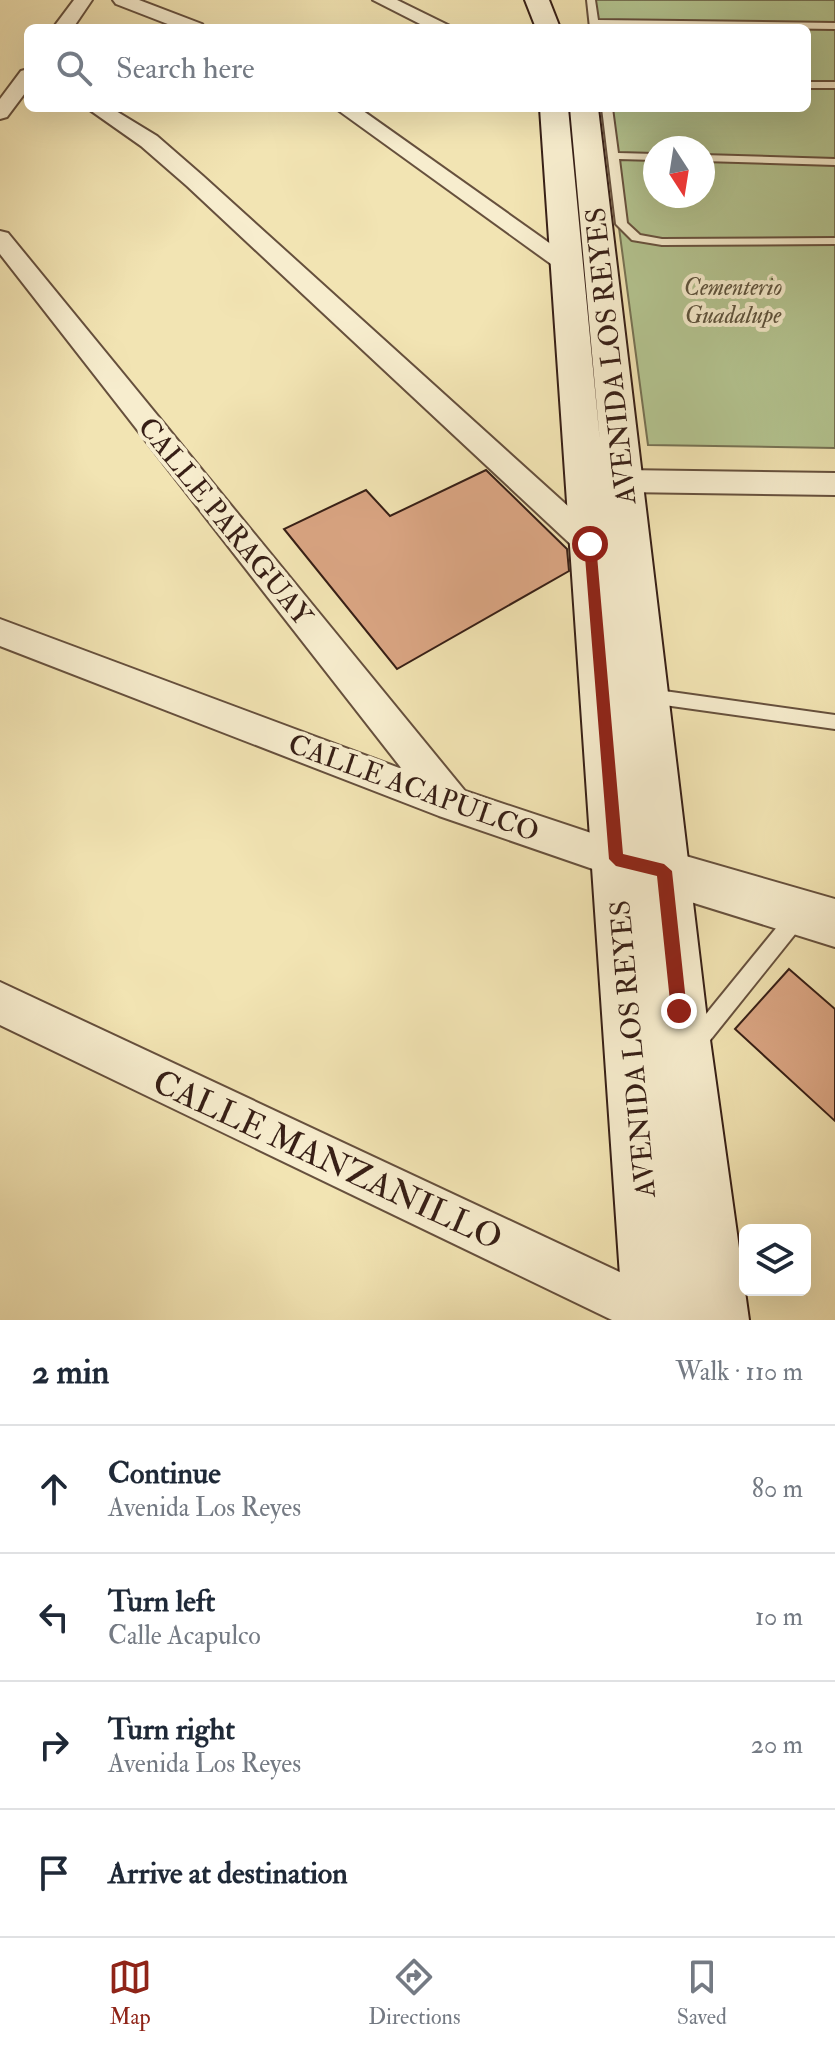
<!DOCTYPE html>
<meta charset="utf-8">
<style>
body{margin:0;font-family:"IM FELL Double Pica",serif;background:#f2f2f3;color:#1f2937}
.controls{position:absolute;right:24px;bottom:24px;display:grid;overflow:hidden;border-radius:12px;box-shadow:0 8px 32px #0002}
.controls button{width:72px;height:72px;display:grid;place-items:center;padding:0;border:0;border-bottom:2px solid #e0e1e3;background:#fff;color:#1f2937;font:40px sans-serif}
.compass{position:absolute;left:643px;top:136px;width:72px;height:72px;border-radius:50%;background:#fff;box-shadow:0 8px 32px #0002;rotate:168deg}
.stop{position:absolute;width:24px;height:24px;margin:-18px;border:6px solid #8f2418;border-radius:50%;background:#fff}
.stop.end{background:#8f2418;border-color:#fff;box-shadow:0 2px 8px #0008}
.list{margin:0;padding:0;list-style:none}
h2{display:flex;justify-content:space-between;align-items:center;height:104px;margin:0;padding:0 32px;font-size:34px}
h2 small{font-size:26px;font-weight:400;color:#747a83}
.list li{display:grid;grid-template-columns:52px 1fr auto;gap:24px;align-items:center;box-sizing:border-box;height:128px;padding:0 32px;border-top:2px solid #e0e1e3}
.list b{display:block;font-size:30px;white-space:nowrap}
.list p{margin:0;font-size:26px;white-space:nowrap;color:#747a83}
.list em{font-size:26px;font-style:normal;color:#747a83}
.icon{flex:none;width:44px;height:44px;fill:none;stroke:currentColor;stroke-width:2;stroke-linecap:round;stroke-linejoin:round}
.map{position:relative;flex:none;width:835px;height:1320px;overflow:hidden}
.search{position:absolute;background:#fff;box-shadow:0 8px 32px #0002;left:24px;right:24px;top:24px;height:88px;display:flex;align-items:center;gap:20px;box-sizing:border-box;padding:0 28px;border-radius:12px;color:#747a83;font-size:30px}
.sheet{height:616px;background:#fff}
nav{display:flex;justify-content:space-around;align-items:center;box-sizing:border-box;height:112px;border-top:2px solid #e0e1e3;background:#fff;font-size:22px;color:#747a83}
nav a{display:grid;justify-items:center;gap:4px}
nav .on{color:#8f2418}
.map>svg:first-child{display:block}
.green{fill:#b4c591;stroke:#767254;stroke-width:2;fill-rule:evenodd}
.building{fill:#dba684;stroke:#371f16;stroke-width:2}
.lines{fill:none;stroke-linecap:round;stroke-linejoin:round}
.service-casing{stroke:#66503d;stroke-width:4}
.minor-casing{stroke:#66503d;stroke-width:4}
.tertiary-casing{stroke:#66503d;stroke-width:4}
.secondary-casing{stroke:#371f16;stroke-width:4}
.service{fill:#f7edce;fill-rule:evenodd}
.minor{fill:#f7edce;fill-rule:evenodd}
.tertiary{fill:#f7edce;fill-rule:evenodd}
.secondary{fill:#f7edce;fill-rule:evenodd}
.route{fill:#8f2418}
.labels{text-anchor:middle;stroke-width:8;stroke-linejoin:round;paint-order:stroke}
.far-park-label{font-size:24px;font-style:italic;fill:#5c513b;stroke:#f7edce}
.street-label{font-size:28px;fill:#371f16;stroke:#f7edce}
.near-street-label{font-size:34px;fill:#371f16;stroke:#f7edce}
</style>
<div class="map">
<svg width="835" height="1320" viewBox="0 0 835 1320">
<rect width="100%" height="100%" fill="#f2e4b3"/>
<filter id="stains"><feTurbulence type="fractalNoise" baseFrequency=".0025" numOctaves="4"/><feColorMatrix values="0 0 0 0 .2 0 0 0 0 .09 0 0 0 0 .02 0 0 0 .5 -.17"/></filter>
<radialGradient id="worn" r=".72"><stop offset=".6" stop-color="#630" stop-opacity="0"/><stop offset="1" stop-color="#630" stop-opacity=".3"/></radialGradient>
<!-- green -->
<path class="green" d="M588,0H835V448L648,445L603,108H807V28H592ZM655,148H703V196H655Z"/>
<!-- building -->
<g class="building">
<polygon points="486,470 567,549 569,571 397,669 284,529 366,490 390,516"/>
<polygon points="789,969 835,1009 835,1121 735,1029"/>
</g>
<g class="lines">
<!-- service casing -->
<g class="service-casing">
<g id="service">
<polygon points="587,0 595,0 598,20 835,23 835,29 598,26 598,28 590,28"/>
<rect x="807" y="82" width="28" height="6"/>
<polygon points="602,108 612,108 618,153 655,154 655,160 619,159 627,223 640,235 662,239 835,238 835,244 662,245 632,240 616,224"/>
<polygon points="703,155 835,159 835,165 703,161"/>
<polygon points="650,689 835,715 835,729 650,703 644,701 642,696 644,691"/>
<polygon points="797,908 804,911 806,917 804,923 703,1049 696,1052 689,1049 686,1042 689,1035 790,911"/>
</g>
</g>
<!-- minor casing -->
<g class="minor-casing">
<g id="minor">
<polygon points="74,0 92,0 73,28 53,28"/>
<polygon points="113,0 139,0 202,24 205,28 178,28 116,4"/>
<polygon points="373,0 397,0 454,28 428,28"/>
<polygon points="28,69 28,89 7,117 0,119 0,99 21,71"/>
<polygon points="87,108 111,108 157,136 203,176 601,536 606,544 601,552 590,556 579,552 187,186 141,146"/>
<polygon points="335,108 359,108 579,264 576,269 558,269"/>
<polygon points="0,231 8,233 465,791 630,846 635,859 630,872 616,877 439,816 0,646 0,619 402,769 0,254"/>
<polygon points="623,470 835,473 835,495 623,492 612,488 608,481 612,474"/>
<polygon points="0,982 673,1297 680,1315 678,1320 612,1320 0,1025"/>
</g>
</g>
<!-- tertiary casing -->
<g class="tertiary-casing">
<polygon id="tertiary" points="637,842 835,899 835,947 620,880 613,864 620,848"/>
</g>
<!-- secondary casing -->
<g class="secondary-casing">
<g id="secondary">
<polygon points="525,0 549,0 560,28 536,28"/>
<polygon points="540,108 568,108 600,442 570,108 598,108 706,1011 749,1320 623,1320"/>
</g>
</g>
<!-- service -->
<use href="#service" class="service"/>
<!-- minor -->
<use href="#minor" class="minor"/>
<!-- tertiary -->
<use href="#tertiary" class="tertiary"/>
<!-- secondary -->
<use href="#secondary" class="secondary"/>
</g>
<!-- route -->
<polygon class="route" points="590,539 596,544 623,854 664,864 672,871 687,1011 679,1019 671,1011 657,876 616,866 609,859 584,544"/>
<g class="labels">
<!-- far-park labels -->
<g class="far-park-label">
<text x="733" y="295">Cementerio<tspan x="733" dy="28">Guadalupe</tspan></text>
</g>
<!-- street labels -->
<g class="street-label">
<text transform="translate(610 356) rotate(-96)" y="10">AVENIDA LOS REYES</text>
<text transform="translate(226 521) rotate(51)" y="10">CALLE PARAGUAY</text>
<text transform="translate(414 787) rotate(20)" y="10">CALLE ACAPULCO</text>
<text transform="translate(632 1049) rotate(-95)" y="10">AVENIDA LOS REYES</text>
</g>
<!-- near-street labels -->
<g class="near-street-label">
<text transform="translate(328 1159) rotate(25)" y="12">CALLE MANZANILLO</text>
</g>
</g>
<rect width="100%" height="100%" filter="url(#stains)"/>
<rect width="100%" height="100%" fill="url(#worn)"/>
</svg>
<div class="controls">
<button><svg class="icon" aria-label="layers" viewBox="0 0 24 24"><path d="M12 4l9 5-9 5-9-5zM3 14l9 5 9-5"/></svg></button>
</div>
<svg class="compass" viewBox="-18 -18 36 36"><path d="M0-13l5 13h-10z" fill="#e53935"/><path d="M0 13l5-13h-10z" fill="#747a83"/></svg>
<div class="stop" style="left:590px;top:544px"></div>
<div class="stop end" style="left:679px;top:1011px"></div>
<div class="search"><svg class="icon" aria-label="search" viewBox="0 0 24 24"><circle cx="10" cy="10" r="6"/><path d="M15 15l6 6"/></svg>Search here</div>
</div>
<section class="sheet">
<h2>2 min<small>Walk · 110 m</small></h2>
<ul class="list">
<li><svg class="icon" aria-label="ahead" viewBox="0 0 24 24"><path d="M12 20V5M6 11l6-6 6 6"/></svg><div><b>Continue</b><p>Avenida Los Reyes</p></div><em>80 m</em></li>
<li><svg class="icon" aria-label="left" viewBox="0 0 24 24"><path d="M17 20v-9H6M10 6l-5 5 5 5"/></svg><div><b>Turn left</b><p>Calle Acapulco</p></div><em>10 m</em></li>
<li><svg class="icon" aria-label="right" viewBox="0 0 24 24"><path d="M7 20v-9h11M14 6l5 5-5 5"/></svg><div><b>Turn right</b><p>Avenida Los Reyes</p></div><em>20 m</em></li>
<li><svg class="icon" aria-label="arrive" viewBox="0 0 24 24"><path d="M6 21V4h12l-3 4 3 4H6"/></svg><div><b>Arrive at destination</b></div></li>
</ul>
</section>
<nav>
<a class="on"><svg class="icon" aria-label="map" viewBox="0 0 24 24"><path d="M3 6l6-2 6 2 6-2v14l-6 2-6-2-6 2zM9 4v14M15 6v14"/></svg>Map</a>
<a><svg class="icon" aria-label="directions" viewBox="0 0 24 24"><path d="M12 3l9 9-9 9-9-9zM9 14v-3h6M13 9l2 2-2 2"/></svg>Directions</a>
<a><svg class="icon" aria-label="saved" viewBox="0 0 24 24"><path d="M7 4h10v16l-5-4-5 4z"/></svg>Saved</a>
</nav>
